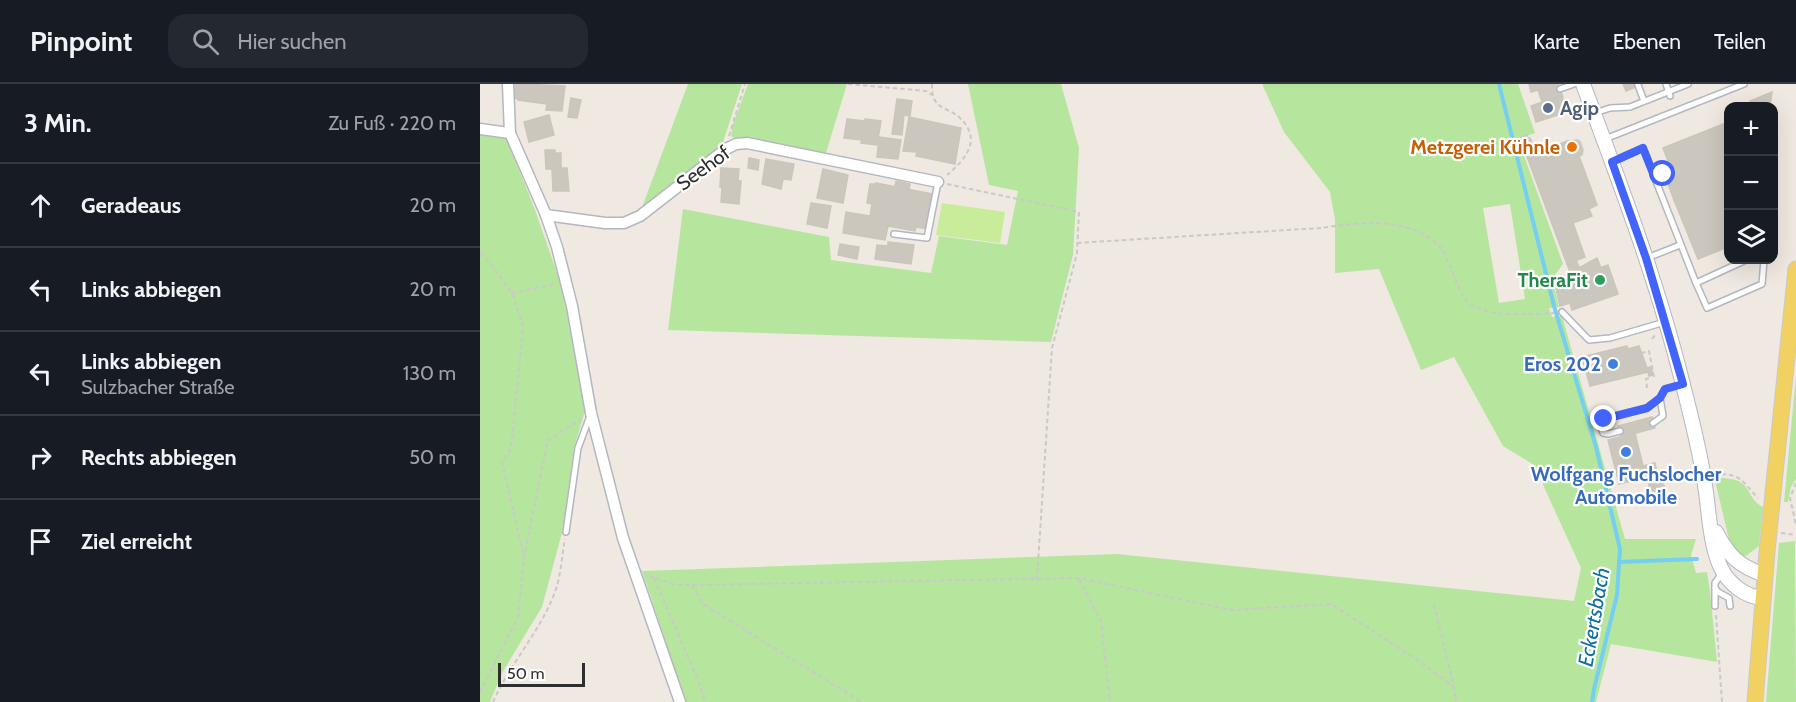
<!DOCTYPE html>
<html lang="de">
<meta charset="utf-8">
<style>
body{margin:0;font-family:Cabin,sans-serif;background:#242831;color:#f1f3f6}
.controls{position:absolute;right:18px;top:18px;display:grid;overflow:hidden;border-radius:12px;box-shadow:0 6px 24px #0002}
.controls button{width:54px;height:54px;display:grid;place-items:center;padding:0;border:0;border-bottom:2px solid #363941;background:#171b24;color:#f1f3f6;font:30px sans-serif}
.scale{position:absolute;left:18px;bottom:15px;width:87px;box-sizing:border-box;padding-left:6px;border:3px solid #2e2e2e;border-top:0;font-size:16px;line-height:21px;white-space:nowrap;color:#2e2e2e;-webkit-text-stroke:4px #fff;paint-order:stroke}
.stop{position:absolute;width:18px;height:18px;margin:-14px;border:4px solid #4264fb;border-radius:50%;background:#fff}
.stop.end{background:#4264fb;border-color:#fff;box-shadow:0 2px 6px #0008}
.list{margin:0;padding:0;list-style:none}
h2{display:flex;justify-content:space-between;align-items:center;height:78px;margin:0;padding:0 24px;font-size:26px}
h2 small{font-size:20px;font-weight:400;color:#9ea1a6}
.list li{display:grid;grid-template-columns:39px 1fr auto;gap:18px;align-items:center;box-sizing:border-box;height:84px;padding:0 24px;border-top:2px solid #363941}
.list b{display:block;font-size:22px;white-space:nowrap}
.list p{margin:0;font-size:20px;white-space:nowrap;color:#9ea1a6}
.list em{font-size:20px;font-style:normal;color:#9ea1a6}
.icon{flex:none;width:33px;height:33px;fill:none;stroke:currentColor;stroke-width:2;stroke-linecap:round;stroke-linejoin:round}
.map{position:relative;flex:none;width:1316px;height:618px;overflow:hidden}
header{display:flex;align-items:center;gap:36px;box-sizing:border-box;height:84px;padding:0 30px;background:#171b24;border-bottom:2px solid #363941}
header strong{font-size:28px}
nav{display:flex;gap:33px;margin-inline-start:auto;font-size:21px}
.search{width:420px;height:54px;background:#242831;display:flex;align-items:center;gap:15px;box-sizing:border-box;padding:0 21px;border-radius:18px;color:#9ea1a6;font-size:22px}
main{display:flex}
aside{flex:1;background:#171b24}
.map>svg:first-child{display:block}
.green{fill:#b6e59e;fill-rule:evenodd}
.pitch{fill:#c9ec9a}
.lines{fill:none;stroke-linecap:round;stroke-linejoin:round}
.stream{stroke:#75cff0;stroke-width:4}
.building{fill:#cbc7bf;stroke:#cbc5ba;stroke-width:1.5}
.lane-casing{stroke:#b4b7c1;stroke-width:8}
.street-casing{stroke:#b4b7c1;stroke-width:13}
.secondary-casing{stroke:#b4b7c1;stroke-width:16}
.primary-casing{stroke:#c9c9c9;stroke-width:17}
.path{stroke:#c9c9c9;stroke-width:2;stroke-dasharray:4.5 3;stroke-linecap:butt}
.lane{stroke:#fff;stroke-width:5}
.street{stroke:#fff;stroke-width:10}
.secondary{stroke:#fff;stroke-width:14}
.primary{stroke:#f2d163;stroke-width:15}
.route{stroke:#4264fb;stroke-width:8}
.service-dot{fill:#5c6f8a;stroke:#fff;stroke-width:2}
.food-dot{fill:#e8710a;stroke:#fff;stroke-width:2}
.leisure-dot{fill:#2e9e5b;stroke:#fff;stroke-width:2}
.shop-dot{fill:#3f7fe0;stroke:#fff;stroke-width:2}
.labels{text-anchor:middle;stroke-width:4.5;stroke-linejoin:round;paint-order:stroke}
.service-label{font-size:20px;font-weight:bold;fill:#4e5e75;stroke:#fff;text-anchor:start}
.food-label{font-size:20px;font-weight:bold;fill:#c56008;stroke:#fff;text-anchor:end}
.street-label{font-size:20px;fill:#2e2e2e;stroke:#fff}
.leisure-label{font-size:20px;font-weight:bold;fill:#27864d;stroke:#fff;text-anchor:end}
.shop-label{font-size:20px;font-weight:bold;fill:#366cbe;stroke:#fff;text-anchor:end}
.water-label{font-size:21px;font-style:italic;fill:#0d6fa3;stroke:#fff}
</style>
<header>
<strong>Pinpoint</strong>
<div class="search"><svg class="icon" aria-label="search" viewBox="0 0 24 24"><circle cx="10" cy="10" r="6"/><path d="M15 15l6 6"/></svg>Hier suchen</div>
<nav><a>Karte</a><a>Ebenen</a><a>Teilen</a></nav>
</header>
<main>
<aside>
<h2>3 Min.<small>Zu Fuß · 220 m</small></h2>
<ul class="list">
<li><svg class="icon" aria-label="ahead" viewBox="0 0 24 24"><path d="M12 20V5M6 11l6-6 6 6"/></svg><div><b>Geradeaus</b></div><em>20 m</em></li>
<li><svg class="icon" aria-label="left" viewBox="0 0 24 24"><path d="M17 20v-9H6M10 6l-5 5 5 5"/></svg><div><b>Links abbiegen</b></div><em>20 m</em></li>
<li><svg class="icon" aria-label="left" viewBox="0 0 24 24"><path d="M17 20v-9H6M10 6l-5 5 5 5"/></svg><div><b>Links abbiegen</b><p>Sulzbacher Straße</p></div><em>130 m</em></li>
<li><svg class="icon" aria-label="right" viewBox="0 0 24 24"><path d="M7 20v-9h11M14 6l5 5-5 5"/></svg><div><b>Rechts abbiegen</b></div><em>50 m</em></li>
<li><svg class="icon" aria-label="arrive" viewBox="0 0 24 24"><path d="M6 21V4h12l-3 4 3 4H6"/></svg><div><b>Ziel erreicht</b></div></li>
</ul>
</aside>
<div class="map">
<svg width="1316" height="618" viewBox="0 0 1316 618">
<rect width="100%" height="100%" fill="#efe9e1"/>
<!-- green -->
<g class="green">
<polygon points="208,0 262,0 242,61 161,126"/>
<polygon points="268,0 367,0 345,72 256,55 251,52 253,40"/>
<polygon points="488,0 581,0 599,64 593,171 571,258 188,246 203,125 349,153 351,176 451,189 459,152 527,161 538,107 509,101"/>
<path d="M782,0H1038L1055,49L1038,55L1083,180L1072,195L1079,223L1069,224L1072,233L1082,232L1145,455H1216L1211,471L1216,489L1227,488L1230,507L1237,578L1131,560L1116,618H206L162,487L637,470L1094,517L1101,484L1054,381L1023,362L974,273L941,286L899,185L855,189V135L850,108L804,48ZM1030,120L1045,215L1019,219L1003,124Z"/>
<polygon points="0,50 26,53 55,126 82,203 105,327 94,364 83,445 62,523 22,589 10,618 0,618"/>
<polygon points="1316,292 1316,395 1311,403 1308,418 1304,418"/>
<path d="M1240,394C1275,394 1264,414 1283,423L1279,462L1266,472H1261L1251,464L1235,396Z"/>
<polygon points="1315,457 1316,618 1286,618 1299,459"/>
</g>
<!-- pitch -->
<polygon class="pitch" points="462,119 525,128 520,159 456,151"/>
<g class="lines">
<!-- stream -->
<g class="stream">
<polyline points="1019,0 1074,222 1116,363 1140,465 1137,511 1114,605 1112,618"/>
<polyline points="1139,478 1217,475"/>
</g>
</g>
<!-- building -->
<g class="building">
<polygon points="36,0 40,0 39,15 34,14"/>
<polygon points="40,0 85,2 82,27 66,26 67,20 38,16"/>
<polygon points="1049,0 1078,0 1082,11 1062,18 1058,6 1051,8"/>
<polygon points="1143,0 1162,0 1146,7"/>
<polygon points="1145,0 1162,0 1147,6"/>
<polygon points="1292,8 1290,22 1273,22 1270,17"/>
<polygon points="1082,11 1087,28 1056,38 1051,22"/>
<polygon points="91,14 101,16 97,34 88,33"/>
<polygon points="417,15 432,17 430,32 424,31 422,51 412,50"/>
<polygon points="69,31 74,51 49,58 44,38"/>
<polygon points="429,33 481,44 475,80 436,72 437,68 423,67"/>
<polygon points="367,35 384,37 382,56 364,54"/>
<polygon points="385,35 401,37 397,61 381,59"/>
<polygon points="1248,38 1248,163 1218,175 1194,116 1202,113 1183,64"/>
<polygon points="1047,51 1048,54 1050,54 1055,65 1069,60 1070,64 1087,57 1098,56 1100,58 1103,66 1102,71 1099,72 1117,121 1109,125 1112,132 1093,139 1105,173 1087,180 1040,54"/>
<polygon points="399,53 421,56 418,75 397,73"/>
<polygon points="65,66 75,66 75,69 81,69 81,84 87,84 89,107 73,107 72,85 66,85"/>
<polygon points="269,74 274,75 273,85 268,84"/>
<polygon points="274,75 279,76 278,86 273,85"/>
<polygon points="286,75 314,80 311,96 303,95 301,105 282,100"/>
<polygon points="241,84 259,85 258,97 261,97 259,120 241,118 242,103 240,103"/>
<polygon points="343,85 368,91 363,119 337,114"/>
<polygon points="1195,94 1202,113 1194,116 1187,97"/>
<polygon points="416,97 430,100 429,105 415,102"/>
<polygon points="396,99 453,110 447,145 436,143 435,147 408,142 405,156 363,149 366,128 390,132 392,120 387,119 390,100 396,100"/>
<polygon points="331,119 351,122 347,144 327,140"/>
<polygon points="408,158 434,161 431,180 395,175 397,161 408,162"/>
<polygon points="360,160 379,163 377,175 358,171"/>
<polygon points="1117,174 1121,184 1075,200 1074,197"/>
<polygon points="1096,176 1099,183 1090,188 1087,180"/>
<polygon points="1128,181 1138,210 1092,226 1090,219 1080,222 1075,200"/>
<polygon points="1147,262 1148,265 1159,262 1167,284 1171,283 1173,291 1169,292 1168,288 1110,302 1102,273"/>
<polygon points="1172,333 1175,344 1141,353 1138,342"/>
<polygon points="1155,349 1163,382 1175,379 1177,390 1139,400 1128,356"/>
<polygon points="1182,394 1185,406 1171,410 1168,397"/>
</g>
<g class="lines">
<!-- lane casing -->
<g class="lane-casing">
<g id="lane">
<polyline points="1186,0 1190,12"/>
<polyline points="1158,1 1164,17"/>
<polyline points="1080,5 1094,0"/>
<polyline points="1115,29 1130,24 1150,23 1208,0"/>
<polyline points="1125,55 1264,0"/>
<polyline points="1133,77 1163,64 1216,199 1266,176"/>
<polyline points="414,150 447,154 458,98"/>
<polyline points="1167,174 1200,161"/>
<polyline points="1216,199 1227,224 1282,200 1284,176"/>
<polyline points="1082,228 1109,256 1130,254 1185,238"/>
<polyline points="1173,339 1183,332 1180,314"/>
<polyline points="1140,347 1128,350 1123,349 1120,339 1123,335 1167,324 1180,314 1185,305 1201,301"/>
<polyline points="86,448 98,364 110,332"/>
<polyline points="1235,504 1238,508 1249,514 1250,522"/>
<polyline points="1235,522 1235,499 1242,489"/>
</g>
</g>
<!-- street casing -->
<g class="street-casing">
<g id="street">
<polyline points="28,0 30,49 66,131 77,163 92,222 111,329 143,454 200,618"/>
<polyline points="0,45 30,49"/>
<polyline points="66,131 125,139 144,139 160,132 246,65 256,60 267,59 458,98"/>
</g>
</g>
<!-- secondary casing -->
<g class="secondary-casing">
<g id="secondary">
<path d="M1103,0C1140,99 1178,199 1203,301C1211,332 1219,364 1224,395C1229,422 1229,459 1241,484C1249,500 1265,513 1283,514"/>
<path d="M1236,448C1249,472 1258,482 1285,491"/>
</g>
</g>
<!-- primary casing -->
<g class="primary-casing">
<polyline id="primary" points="1275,618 1287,468 1316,185"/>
</g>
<!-- path -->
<g class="path">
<polyline points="368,0 446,7 452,11"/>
<path d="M452,0C452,6 452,13 456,18C461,25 473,27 479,33C503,55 486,75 467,91"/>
<polyline points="249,52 265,0"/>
<polyline points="467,100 599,128 597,169 572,264 557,495"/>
<path d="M597,159L840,144C880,139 930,130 962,165C965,169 967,177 970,182C975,193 980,214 992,221C1012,234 1050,230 1074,229"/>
<polyline points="0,169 8,176 32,209 43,242 31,365 22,378 44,473"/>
<polyline points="32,209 76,200"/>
<polyline points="1172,255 1176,250"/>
<polyline points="1161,269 1169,267 1174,293"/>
<polyline points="1167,304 1166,295 1169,294"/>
<path d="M1234,390C1261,389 1262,397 1278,414"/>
<polyline points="1316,399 1310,414 1316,441"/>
<polyline points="1301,449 1316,451"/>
<polyline points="169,492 196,501 212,501 598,494 751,526 851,520 936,575 974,603"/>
<polyline points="174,494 220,601 225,618"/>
<polyline points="599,495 621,537 630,618"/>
<polyline points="212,501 223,520 382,618"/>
<polyline points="954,521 974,603 976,618"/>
<polyline points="1236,531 1242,618"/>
<polyline points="0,608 38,533 44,473 68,356 101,335"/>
<path d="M13,618C30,579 62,546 76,505C81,490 82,471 85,455"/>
</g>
<!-- lane -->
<use href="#lane" class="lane"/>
<!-- street -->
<use href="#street" class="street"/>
<!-- secondary -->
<use href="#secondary" class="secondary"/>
<!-- primary -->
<use href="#primary" class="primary"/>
</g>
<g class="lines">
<!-- route -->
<polyline class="route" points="1124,335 1167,324 1180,314 1185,305 1203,300 1166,174 1132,78 1163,64 1175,94 1183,90"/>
</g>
<!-- markers -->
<circle class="service-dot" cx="1068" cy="24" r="6"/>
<circle class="food-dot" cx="1092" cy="63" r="6"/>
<circle class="leisure-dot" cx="1120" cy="196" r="6"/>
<g class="shop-dot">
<circle cx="1133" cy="280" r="6"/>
<circle cx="1146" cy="368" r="6"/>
</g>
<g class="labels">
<!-- service labels -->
<g class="service-label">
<text x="1080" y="31">Agip</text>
</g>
<!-- food labels -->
<g class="food-label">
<text x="1080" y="70">Metzgerei Kühnle</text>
</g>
<!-- street labels -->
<g class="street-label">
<text transform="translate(223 84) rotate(-36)" y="7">Seehof</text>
</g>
<!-- leisure labels -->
<g class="leisure-label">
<text x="1108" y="203">TheraFit</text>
</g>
<!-- shop labels -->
<g class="shop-label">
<text x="1121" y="287">Eros 202</text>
<text x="1146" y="397" text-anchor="middle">Wolfgang Fuchslocher<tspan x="1146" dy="23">Automobile</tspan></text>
</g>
<!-- water labels -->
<g class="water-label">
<text transform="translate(1114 533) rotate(-80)" y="7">Eckertsbach</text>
</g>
</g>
</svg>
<div class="controls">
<button>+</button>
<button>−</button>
<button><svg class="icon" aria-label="layers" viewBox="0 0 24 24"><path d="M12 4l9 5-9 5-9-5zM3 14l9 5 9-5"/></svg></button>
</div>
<div class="scale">50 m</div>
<div class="stop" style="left:1183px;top:90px"></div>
<div class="stop end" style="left:1124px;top:335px"></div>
</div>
</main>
